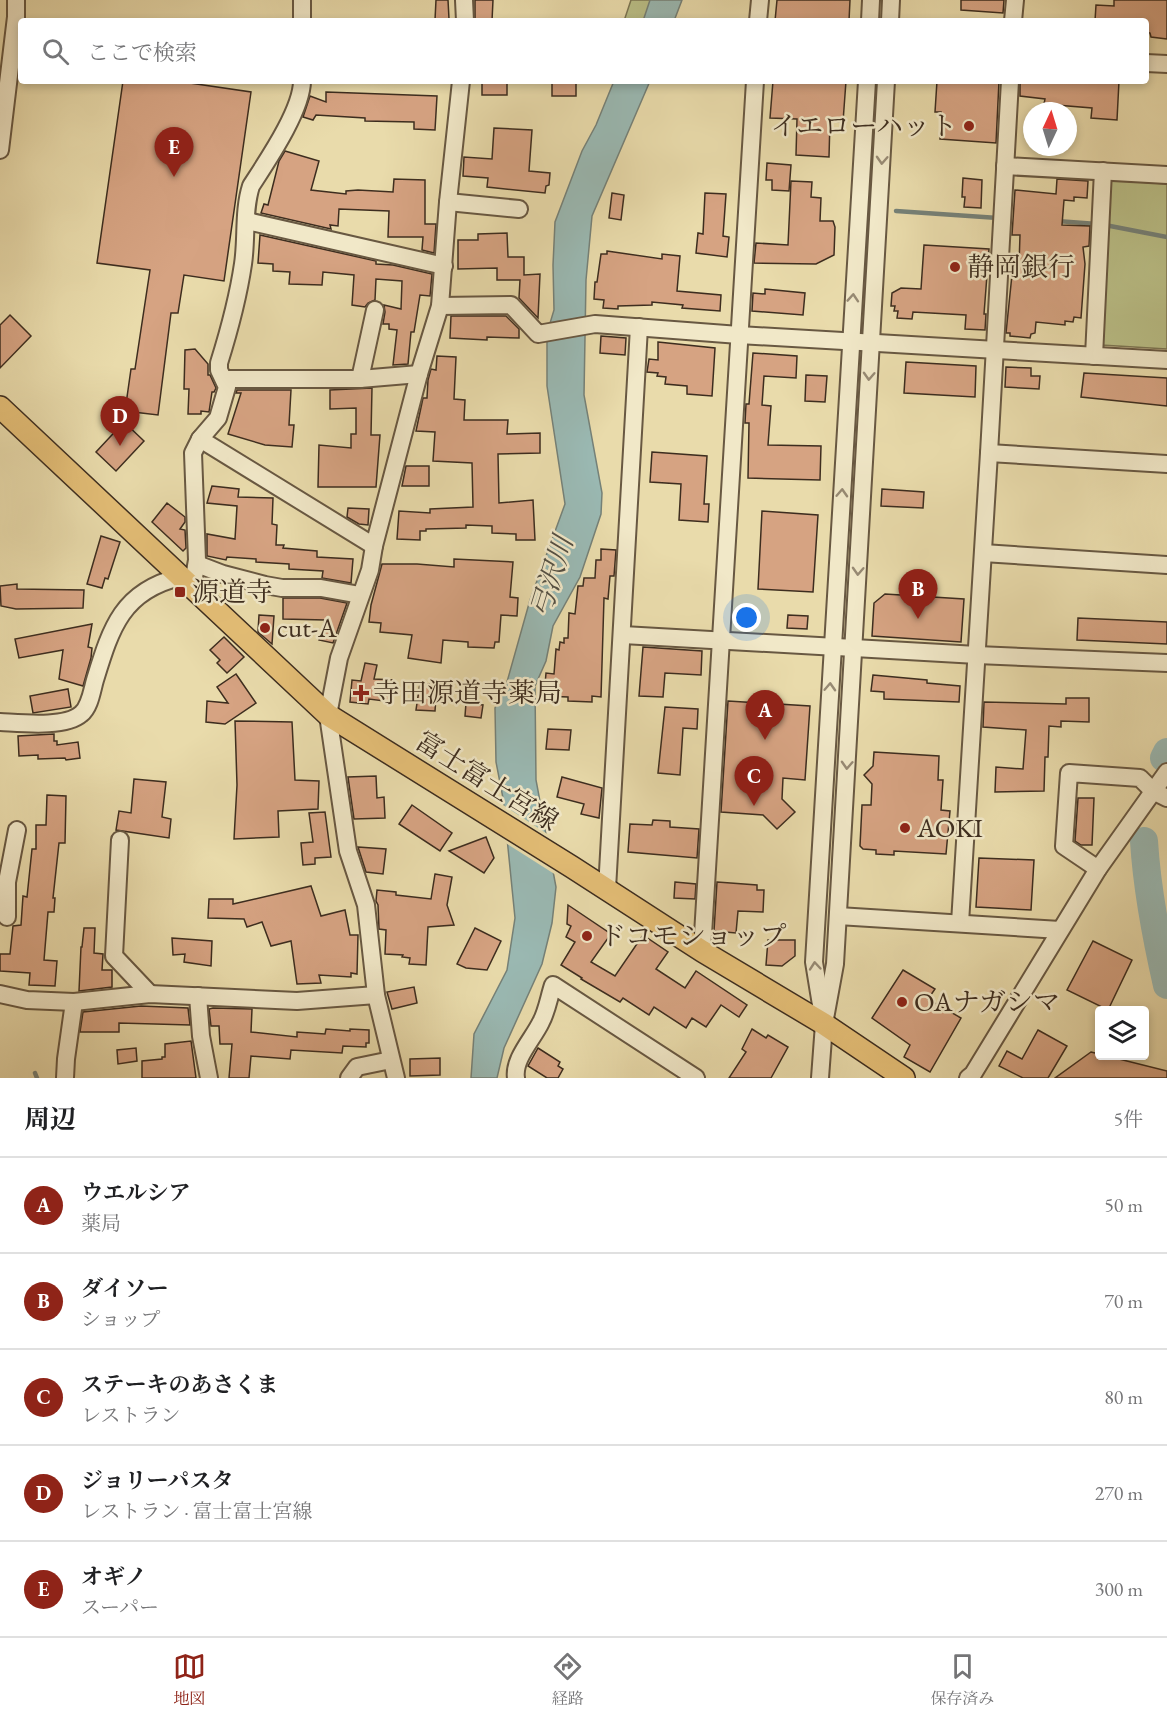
<!DOCTYPE html>
<html lang="ja">
<meta charset="utf-8">
<style>
body{margin:0;font-family:"EB Garamond","Noto Serif JP",serif;background:#f2f2f2;color:#202124}
.controls{position:absolute;right:18px;bottom:18px;display:grid;overflow:hidden;border-radius:6px;box-shadow:0 3px 9px #0003}
.controls button{width:54px;height:54px;display:grid;place-items:center;padding:0;border:0;border-bottom:2px solid #e0e0e0;background:#fff;color:#202124;font:30px sans-serif}
.compass{position:absolute;left:1023px;top:102px;width:54px;height:54px;border-radius:50%;background:#fff;box-shadow:0 3px 9px #0003;rotate:4deg}
.you{position:absolute;left:747px;top:618px;width:21px;height:21px;margin:-15px;border:4px solid #fff;border-radius:50%;background:#1a73e8;box-shadow:0 0 0 9px #1a73e833}
.badge{display:grid;place-items:center;width:39px;height:39px;border-radius:50%;background:#8f2418;color:#fff;font-size:20px;font-weight:700}
.pin{position:absolute;translate:-50% -50px;filter:drop-shadow(0 2px 3px #0008)}
.pin::after{content:'';position:absolute;top:32px;width:21px;height:18px;background:inherit;clip-path:polygon(0 0,100% 0,50% 100%)}
.list{margin:0;padding:0;list-style:none}
h2{display:flex;justify-content:space-between;align-items:center;height:78px;margin:0;padding:0 24px;font-size:26px}
h2 small{font-size:20px;font-weight:400;color:#757577}
.list li{display:grid;grid-template-columns:39px 1fr auto;gap:18px;align-items:center;box-sizing:border-box;height:96px;padding:0 24px;border-top:2px solid #e0e0e0}
.list b{display:block;font-size:22px;white-space:nowrap}
.list p{margin:0;font-size:20px;white-space:nowrap;color:#757577}
.list em{font-size:20px;font-style:normal;color:#757577}
.icon{flex:none;width:33px;height:33px;fill:none;stroke:currentColor;stroke-width:2;stroke-linecap:round;stroke-linejoin:round}
.map{position:relative;flex:none;width:1167px;height:1078px;overflow:hidden}
.search{position:absolute;background:#fff;box-shadow:0 3px 9px #0003;left:18px;right:18px;top:18px;height:66px;display:flex;align-items:center;gap:15px;box-sizing:border-box;padding:0 21px;border-radius:6px;color:#757577;font-size:22px}
.sheet{height:558px;background:#fff}
nav{display:flex;justify-content:space-around;align-items:center;box-sizing:border-box;height:84px;border-top:2px solid #e0e0e0;background:#fff;font-size:16px;color:#757577}
nav a{display:grid;justify-items:center;gap:3px}
nav .on{color:#8f2418}
.map>svg:first-child{display:block}
.green{fill:#babf87;stroke:#7c7653;stroke-width:1.5}
.water{fill:#9ab9b3;stroke:#758178;stroke-width:1.5}
.pier{fill:#e9dbab}
.lines{fill:none;stroke-linecap:round;stroke-linejoin:round}
.stream{stroke:#758178;stroke-width:4.5}
.river{stroke:#9ab9b3;stroke-width:28}
.building{fill:#d6a382;stroke:#3d2d1f;stroke-width:1.5}
.minor-casing{stroke:#685842;stroke-width:20}
.major-casing{stroke:#3d2d1f;stroke-width:24}
.minor{stroke:#f1e8c8;stroke-width:16}
.major{stroke:#e4be76;stroke-width:21}
.oneway{stroke:#978a74}
.poi-dot{fill:#8f2418;stroke:#f1e8c8;stroke-width:2}
.labels{text-anchor:middle;stroke-width:5;stroke-linejoin:round;paint-order:stroke}
.poi-label{font-size:27px;fill:#3d2d1f;stroke:#f1e8c8;text-anchor:start}
.street-label{font-size:27px;fill:#3d2d1f;stroke:#f1e8c8}
.water-label{font-size:28px;font-style:italic;fill:#545044;stroke:#f1e8c8}
</style>
<div class="map">
<svg width="1167" height="1078" viewBox="0 0 1167 1078">
<rect width="100%" height="100%" fill="#e9dbab"/>
<filter id="stains"><feTurbulence type="fractalNoise" baseFrequency=".00333" numOctaves="4"/><feColorMatrix values="0 0 0 0 .2 0 0 0 0 .09 0 0 0 0 .02 0 0 0 .5 -.17"/></filter>
<radialGradient id="worn" r=".72"><stop offset=".6" stop-color="#630" stop-opacity="0"/><stop offset="1" stop-color="#630" stop-opacity=".3"/></radialGradient>
<!-- green -->
<g class="green">
<polygon points="631,0 663,0 657,21 624,21"/>
<polygon points="1111,180 1167,184 1167,349 1101,345"/>
</g>
<!-- water -->
<g class="water">
<polygon points="650,0 682,0 674,21 643,21"/>
<polygon points="614,81 650,81 592,216 586,280 584,395 602,493 601,514 580,577 553,626 546,661 535,686 536,780 556,887 552,923 542,964 504,1048 497,1078 471,1078 474,1034 507,970 515,918 503,798 496,762 495,708 505,689 530,600 565,504 547,386 547,333 554,310 553,265 555,222 582,151 596,125"/>
</g>
<!-- pier -->
<polygon class="pier" points="500,803 549,835 556,875 504,842"/>
<g class="lines">
<!-- stream -->
<g class="stream">
<polyline points="896,211 998,218"/>
<polyline points="1057,221 1097,224"/>
<polyline points="1105,225 1167,237"/>
<polyline points="35,1073 37,1078"/>
</g>
<!-- river -->
<g class="river">
<polyline points="1164,758 1167,752"/>
<path d="M1144,841C1147,890 1156,937 1167,985"/>
</g>
</g>
<!-- building -->
<g class="building">
<polygon points="436,0 448,0 449,19 435,20"/>
<polygon points="475,0 493,0 492,21 475,21"/>
<polygon points="777,0 850,0 849,21 775,21"/>
<polygon points="961,0 1004,0 1003,13 961,10"/>
<polygon points="1114,0 1167,0 1167,39 1151,37 1150,33 1146,32 1146,21 1095,21 1096,5 1114,6"/>
<polygon points="123,81 176,81 251,92 224,281 184,275 178,313 171,313 158,415 125,411 131,369 135,369 150,270 97,263"/>
<rect x="482" y="81" width="25" height="14"/>
<rect x="552" y="81" width="24" height="15"/>
<polygon points="773,81 846,81 843,122 830,121 829,157 796,155 797,119 770,118"/>
<polygon points="937,81 999,81 996,143 940,139 941,112 935,112"/>
<polygon points="1020,81 1119,81 1117,120 1091,118 1092,108 1044,104 1045,99 1020,96"/>
<polygon points="326,92 437,96 435,130 414,129 414,122 365,121 365,118 316,115 313,120 303,117 310,96 326,102"/>
<polygon points="494,128 532,130 529,171 550,173 549,185 546,186 545,193 487,187 488,178 463,176 464,157 492,159"/>
<polygon points="285,151 319,161 311,190 346,194 346,191 358,190 393,192 394,179 425,180 425,224 436,224 434,253 422,250 423,237 388,237 389,211 339,209 338,226 330,225 331,229 261,213 264,204 268,205 279,161"/>
<polygon points="767,163 791,165 789,191 772,190 772,180 766,180"/>
<polygon points="963,178 982,180 981,208 964,207 965,197 962,197"/>
<polygon points="1057,179 1088,181 1087,198 1074,197 1074,201 1064,200 1062,225 1090,226 1089,246 1083,247 1085,264 1081,318 1074,317 1073,322 1065,321 1065,325 1036,322 1035,333 1031,334 1030,338 1010,336 1010,333 1006,333 1013,265 1019,265 1020,235 1012,235 1015,190 1056,194"/>
<polygon points="791,181 812,182 811,197 821,198 820,221 833,221 835,227 834,255 816,264 754,263 756,243 788,245"/>
<polygon points="612,193 624,195 621,220 609,218"/>
<polygon points="705,193 726,194 723,236 729,237 727,257 696,253 698,233 703,234"/>
<polygon points="507,233 508,257 524,257 524,275 540,274 538,318 519,298 520,280 497,280 497,268 458,269 458,240 478,240 478,234"/>
<polygon points="260,235 376,261 376,264 393,265 432,274 430,296 420,295 414,332 411,332 408,364 393,365 397,330 389,329 389,324 383,324 385,312 384,305 401,309 402,281 376,279 375,300 368,303 365,307 352,305 354,275 323,272 322,285 289,284 290,272 273,271 273,264 258,263"/>
<polygon points="924,245 989,249 984,314 986,314 985,330 965,329 966,315 913,312 912,319 897,318 898,311 894,311 895,306 891,306 892,293 901,288 921,289"/>
<polygon points="607,251 662,259 662,254 680,256 677,291 721,295 720,311 682,308 683,305 652,302 652,305 618,306 618,309 603,308 604,300 594,299 595,282 597,282 601,254 607,254"/>
<polygon points="765,289 805,293 803,315 752,311 753,293 765,294"/>
<polygon points="10,315 31,336 0,368 0,325"/>
<polygon points="451,316 506,316 519,329 519,338 487,337 487,340 450,338"/>
<polygon points="601,336 626,338 625,355 600,353"/>
<polygon points="658,342 715,348 712,396 687,394 687,386 665,384 666,377 657,376 658,373 647,372 649,359 658,360"/>
<polygon points="195,349 208,364 208,375 210,375 216,388 214,392 212,392 209,412 201,411 201,414 188,414 189,389 184,389 185,350"/>
<polygon points="753,353 797,356 796,378 764,376 762,405 771,406 768,445 821,446 820,480 748,478 749,423 745,423 746,404 749,404"/>
<polygon points="437,356 456,357 454,399 465,400 464,420 508,420 507,434 540,433 540,453 498,454 499,503 533,500 535,540 516,540 516,534 492,533 492,526 466,525 466,528 426,529 426,531 420,531 420,540 397,539 399,511 430,513 430,509 473,507 472,463 433,461 435,432 416,431 423,398 427,398 428,380 431,369 436,370"/>
<polygon points="906,362 976,366 975,397 904,393"/>
<polygon points="1006,367 1031,368 1031,376 1040,376 1039,389 1005,387"/>
<polygon points="1084,373 1167,378 1167,406 1081,397"/>
<polygon points="806,375 827,376 825,402 805,401"/>
<polygon points="372,388 371,435 380,435 376,487 318,487 319,445 351,448 351,434 356,434 356,408 330,409 330,390"/>
<polygon points="237,390 291,390 289,425 294,425 292,447 265,445 228,434 241,393 236,393"/>
<polygon points="124,422 144,441 116,471 96,452"/>
<polygon points="652,452 707,456 704,504 709,504 708,522 679,520 681,484 650,482"/>
<polygon points="406,466 429,466 429,486 402,486"/>
<polygon points="212,486 239,489 238,497 273,498 272,524 277,525 276,545 284,545 283,548 317,551 317,557 353,559 351,583 322,578 323,571 289,569 289,564 256,562 256,559 227,557 226,560 207,556 207,534 235,539 237,506 207,503"/>
<polygon points="882,489 924,492 923,508 881,506"/>
<polygon points="167,503 185,517 185,522 180,529 185,530 186,548 183,551 152,522"/>
<polygon points="348,508 369,509 368,525 359,524 347,517"/>
<polygon points="762,511 818,515 813,592 758,589"/>
<polygon points="101,536 120,542 108,579 105,578 102,588 87,584"/>
<polygon points="601,549 616,550 614,576 610,576 608,599 604,598 601,697 592,696 592,702 568,701 568,697 544,696 546,673 554,674 556,649 559,650 560,642 564,643 564,638 568,638 569,613 575,614 578,586 583,586 584,578 595,578 596,560 601,560"/>
<polygon points="454,559 513,562 510,597 518,598 517,616 501,615 499,642 495,642 494,648 468,647 468,642 443,640 441,663 408,658 412,635 380,632 381,623 369,622 371,605 382,564 417,564 454,567"/>
<polygon points="17,584 17,589 84,590 83,608 16,609 1,606 0,586"/>
<polygon points="885,594 964,599 961,642 872,636 874,603"/>
<polygon points="283,598 320,598 347,603 333,643 319,640 325,620 283,619"/>
<polygon points="259,615 274,616 272,644 258,632"/>
<polygon points="788,615 808,616 807,629 787,628"/>
<polygon points="1078,618 1167,622 1167,644 1077,640"/>
<polygon points="92,624 88,647 92,648 91,658 83,686 59,679 63,650 19,658 15,639"/>
<polygon points="224,637 244,657 227,673 217,663 220,660 210,650"/>
<polygon points="643,647 702,651 701,675 665,673 663,697 639,696"/>
<polygon points="365,663 377,665 374,679 394,680 392,702 369,699 368,704 350,702 352,680 361,681"/>
<polygon points="236,674 256,703 225,724 206,722 207,701 228,703 217,687"/>
<polygon points="873,675 927,680 927,683 960,686 959,702 884,699 884,692 871,691"/>
<polygon points="420,683 437,685 435,711 416,710"/>
<polygon points="68,689 71,707 33,713 30,696"/>
<polygon points="1066,698 1089,698 1089,722 1061,721 1061,727 1049,726 1048,757 1045,757 1044,791 995,792 996,767 1023,769 1026,730 983,727 984,702 1066,704"/>
<polygon points="728,701 810,706 805,780 783,778 782,799 795,812 777,829 763,815 721,812"/>
<polygon points="466,703 483,705 481,718 465,716"/>
<polygon points="665,707 698,709 697,729 683,728 680,775 658,773"/>
<polygon points="235,721 292,722 295,780 319,781 318,809 278,811 279,837 234,839 237,785"/>
<polygon points="548,729 571,730 569,750 546,749"/>
<polygon points="54,734 54,741 57,741 57,745 78,742 80,758 66,760 65,758 38,759 38,755 19,756 18,736"/>
<polygon points="874,752 939,756 938,780 943,780 941,810 950,811 946,854 894,851 894,855 876,854 876,850 863,849 860,846 862,805 871,805 872,784 864,775 873,766"/>
<polygon points="376,776 377,798 384,797 385,818 354,819 348,777"/>
<polygon points="562,777 602,788 599,818 581,814 584,804 557,797"/>
<polygon points="134,779 166,782 162,817 171,819 169,838 116,830 119,811 131,813"/>
<polygon points="47,795 66,796 65,843 59,843 53,898 55,898 54,912 48,912 44,960 57,961 55,986 29,985 30,973 0,971 0,954 10,954 13,926 21,925 23,896 27,897 32,849 36,849 36,825 46,825"/>
<polygon points="1078,798 1094,798 1092,845 1081,845 1075,841"/>
<polygon points="412,805 452,833 440,851 399,824"/>
<polygon points="325,812 331,857 315,858 315,864 303,865 301,843 313,842 309,813"/>
<polygon points="653,820 670,821 670,827 699,829 697,858 628,852 630,824 652,825"/>
<polygon points="486,837 494,858 484,873 449,851"/>
<polygon points="358,847 386,849 383,874 366,872"/>
<polygon points="979,858 1034,860 1031,910 976,907"/>
<polygon points="435,874 452,877 447,905 454,925 428,927 426,965 409,964 410,958 402,957 403,955 385,954 386,930 379,929 378,905 376,901 377,890 396,892 396,895 431,899"/>
<polygon points="675,882 696,884 695,899 674,898"/>
<polygon points="717,882 757,885 757,890 764,890 763,912 738,911 736,933 714,931"/>
<polygon points="311,886 321,916 345,910 350,935 358,935 357,974 351,973 351,977 319,975 321,983 297,984 291,941 271,946 262,922 247,927 244,919 208,918 209,899 233,899 233,904"/>
<polygon points="568,905 611,934 591,962 615,976 643,935 668,952 656,969 685,988 696,971 747,1005 739,1017 721,1005 706,1027 692,1018 686,1028 654,1007 649,1015 623,998 620,1002 581,979 582,978 561,965 575,942 566,937 571,926 567,924"/>
<polygon points="84,928 95,928 94,953 103,954 102,970 112,970 112,987 79,991 81,947 82,947"/>
<polygon points="475,928 501,941 487,970 466,968 457,964"/>
<polygon points="172,938 212,941 211,966 184,962 185,954 173,955"/>
<polygon points="768,940 795,940 795,956 782,966 766,965"/>
<polygon points="1093,941 1132,960 1108,1010 1067,990"/>
<polygon points="903,970 935,989 928,999 961,1018 930,1072 904,1057 910,1045 872,1018"/>
<polygon points="414,987 417,1003 392,1009 387,992"/>
<polygon points="141,1006 188,1008 190,1025 119,1023 119,1032 80,1032 83,1012"/>
<polygon points="213,1008 252,1009 251,1032 297,1037 297,1032 325,1034 326,1029 350,1031 350,1029 369,1030 369,1043 366,1043 366,1047 343,1046 342,1053 291,1050 290,1059 251,1056 249,1078 229,1078 232,1044 220,1044 219,1026 211,1026 209,1009"/>
<polygon points="752,1029 766,1038 768,1035 788,1047 771,1078 729,1078 746,1052 742,1049"/>
<polygon points="1038,1030 1067,1046 1048,1078 1023,1078 999,1066 1007,1051 1022,1059"/>
<polygon points="191,1041 196,1078 142,1078 142,1061 162,1059 162,1057 165,1057 165,1044"/>
<polygon points="136,1048 137,1061 118,1064 117,1050"/>
<polygon points="538,1048 560,1062 558,1066 563,1069 558,1078 547,1078 528,1066"/>
<polygon points="1091,1052 1167,1071 1167,1078 1055,1078"/>
<polygon points="440,1058 440,1075 410,1076 410,1059"/>
</g>
<g class="lines">
<!-- minor casing -->
<g class="minor-casing">
<g id="minor">
<polyline points="302,0 302,21"/>
<polyline points="464,0 465,21"/>
<polyline points="758,21 760,0"/>
<polyline points="870,21 871,0"/>
<polyline points="890,21 891,0"/>
<polyline points="1013,21 1015,0"/>
<polyline points="1146,63 1167,64"/>
<polyline points="0,150 16,17 16,0"/>
<polyline points="1005,166 1167,175"/>
<polyline points="448,202 519,209"/>
<polyline points="247,221 444,266"/>
<polyline points="440,306 511,305 538,334 595,324 739,335 1167,360"/>
<polyline points="1094,356 1103,171"/>
<polyline points="225,379 360,379 419,374"/>
<polyline points="360,379 375,310"/>
<polyline points="200,439 374,546"/>
<polyline points="989,453 1167,464"/>
<polyline points="983,553 1167,565"/>
<polyline points="197,564 223,574 265,585 282,588 321,588 360,595"/>
<path d="M192,589L197,560L193,453L200,439L218,418L227,387L219,370V363C229,331 238,298 243,264C247,238 243,211 251,186C267,161 302,110 302,81"/>
<polyline points="623,635 977,655 1167,663"/>
<path d="M0,722C21,723 65,728 81,714C90,707 92,690 95,680C111,628 122,591 180,577"/>
<polyline points="120,840 114,956 150,994"/>
<polyline points="1098,869 1064,846 1069,773 1140,778 1153,791 1167,798"/>
<polyline points="607,889 639,327"/>
<polyline points="838,916 1060,930"/>
<polyline points="7,917 7,882 17,830"/>
<polyline points="960,923 989,453 1010,81"/>
<polyline points="702,951 755,81"/>
<polyline points="0,994 27,1000 74,1002 150,994 297,1001 376,995"/>
<polyline points="198,996 201,1036 209,1078"/>
<polyline points="822,1011 814,962 867,81"/>
<polyline points="65,1078 66,1059 74,1002"/>
<polyline points="349,1078 357,1067 391,1060"/>
<polyline points="396,1078 376,995 366,905 348,851 328,715 339,658 370,570 374,546 419,374 440,306 448,202 461,81"/>
<path d="M516,1078C513,1059 533,1039 541,1022C547,1011 549,997 553,985L696,1078"/>
<polyline points="820,1078 824,1024 835,964 886,81"/>
<polyline points="968,1078 973,1074 1098,869 1167,772"/>
</g>
</g>
<!-- major casing -->
<g class="major-casing">
<polyline id="major" points="0,407 328,715 572,867 702,951 824,1024 904,1078"/>
</g>
<!-- minor -->
<use href="#minor" class="minor"/>
<!-- major -->
<use href="#major" class="major"/>
</g>
<!-- one-way arrows -->
<defs><path id="oneway-chevron" d="M-2-3.5L2.5 0L-2 3.5" fill="none" stroke-width="1.6" stroke-linecap="round" stroke-linejoin="round" transform="scale(1.5)"/></defs>
<g class="oneway">
<use href="#oneway-chevron" transform="translate(882 160) rotate(93)"/>
<use href="#oneway-chevron" transform="translate(853 298) rotate(-86)"/>
<use href="#oneway-chevron" transform="translate(869 376) rotate(93)"/>
<use href="#oneway-chevron" transform="translate(842 493) rotate(-87)"/>
<use href="#oneway-chevron" transform="translate(858 571) rotate(93)"/>
<use href="#oneway-chevron" transform="translate(830 687) rotate(-87)"/>
<use href="#oneway-chevron" transform="translate(847 765) rotate(93)"/>
<use href="#oneway-chevron" transform="translate(815 966) rotate(-95)"/>
</g>
<!-- markers -->
<g class="poi-dot">
<circle cx="969" cy="126" r="6"/>
<circle cx="955" cy="267" r="6"/>
<rect x="174" y="586" width="12" height="12" rx="3"/>
<circle cx="265" cy="628" r="6"/>
<path d="M358 684h6v6h6v6h-6v6h-6v-6h-6v-6h6z"/>
<circle cx="905" cy="828" r="6"/>
<circle cx="587" cy="936" r="6"/>
<circle cx="902" cy="1002" r="6"/>
</g>
<g class="labels">
<!-- poi labels -->
<g class="poi-label">
<text x="957" y="135" text-anchor="end">イエローハット</text>
<text x="967" y="276">静岡銀行</text>
<text x="192" y="601">源道寺</text>
<text x="277" y="637">cut-A</text>
<text x="373" y="702">寺田源道寺薬局</text>
<text x="917" y="837">AOKI</text>
<text x="599" y="945">ドコモショップ</text>
<text x="914" y="1011">OAナガシマ</text>
</g>
<!-- street labels -->
<g class="street-label">
<text transform="translate(487 781) rotate(32)" y="9">富士富士宮線</text>
</g>
<!-- water labels -->
<g class="water-label">
<text transform="translate(551 577) rotate(-73)" y="10">弓沢川</text>
</g>
</g>
<rect width="100%" height="100%" filter="url(#stains)"/>
<rect width="100%" height="100%" fill="url(#worn)"/>
</svg>
<div class="controls">
<button><svg class="icon" aria-label="layers" viewBox="0 0 24 24"><path d="M12 4l9 5-9 5-9-5zM3 14l9 5 9-5"/></svg></button>
</div>
<svg class="compass" viewBox="-18 -18 36 36"><path d="M0-13l5 13h-10z" fill="#e53935"/><path d="M0 13l5-13h-10z" fill="#757577"/></svg>
<div class="you"></div>
<div class="pin badge" style="left:765px;top:740px">A</div>
<div class="pin badge" style="left:918px;top:619px">B</div>
<div class="pin badge" style="left:754px;top:806px">C</div>
<div class="pin badge" style="left:120px;top:446px">D</div>
<div class="pin badge" style="left:174px;top:177px">E</div>
<div class="search"><svg class="icon" aria-label="search" viewBox="0 0 24 24"><circle cx="10" cy="10" r="6"/><path d="M15 15l6 6"/></svg>ここで検索</div>
</div>
<section class="sheet">
<h2>周辺<small>5件</small></h2>
<ul class="list">
<li><span class="badge">A</span><div><b>ウエルシア</b><p>薬局</p></div><em>50 m</em></li>
<li><span class="badge">B</span><div><b>ダイソー</b><p>ショップ</p></div><em>70 m</em></li>
<li><span class="badge">C</span><div><b>ステーキのあさくま</b><p>レストラン</p></div><em>80 m</em></li>
<li><span class="badge">D</span><div><b>ジョリーパスタ</b><p>レストラン · 富士富士宮線</p></div><em>270 m</em></li>
<li><span class="badge">E</span><div><b>オギノ</b><p>スーパー</p></div><em>300 m</em></li>
</ul>
</section>
<nav>
<a class="on"><svg class="icon" aria-label="map" viewBox="0 0 24 24"><path d="M3 6l6-2 6 2 6-2v14l-6 2-6-2-6 2zM9 4v14M15 6v14"/></svg>地図</a>
<a><svg class="icon" aria-label="directions" viewBox="0 0 24 24"><path d="M12 3l9 9-9 9-9-9zM9 14v-3h6M13 9l2 2-2 2"/></svg>経路</a>
<a><svg class="icon" aria-label="saved" viewBox="0 0 24 24"><path d="M7 4h10v16l-5-4-5 4z"/></svg>保存済み</a>
</nav>
